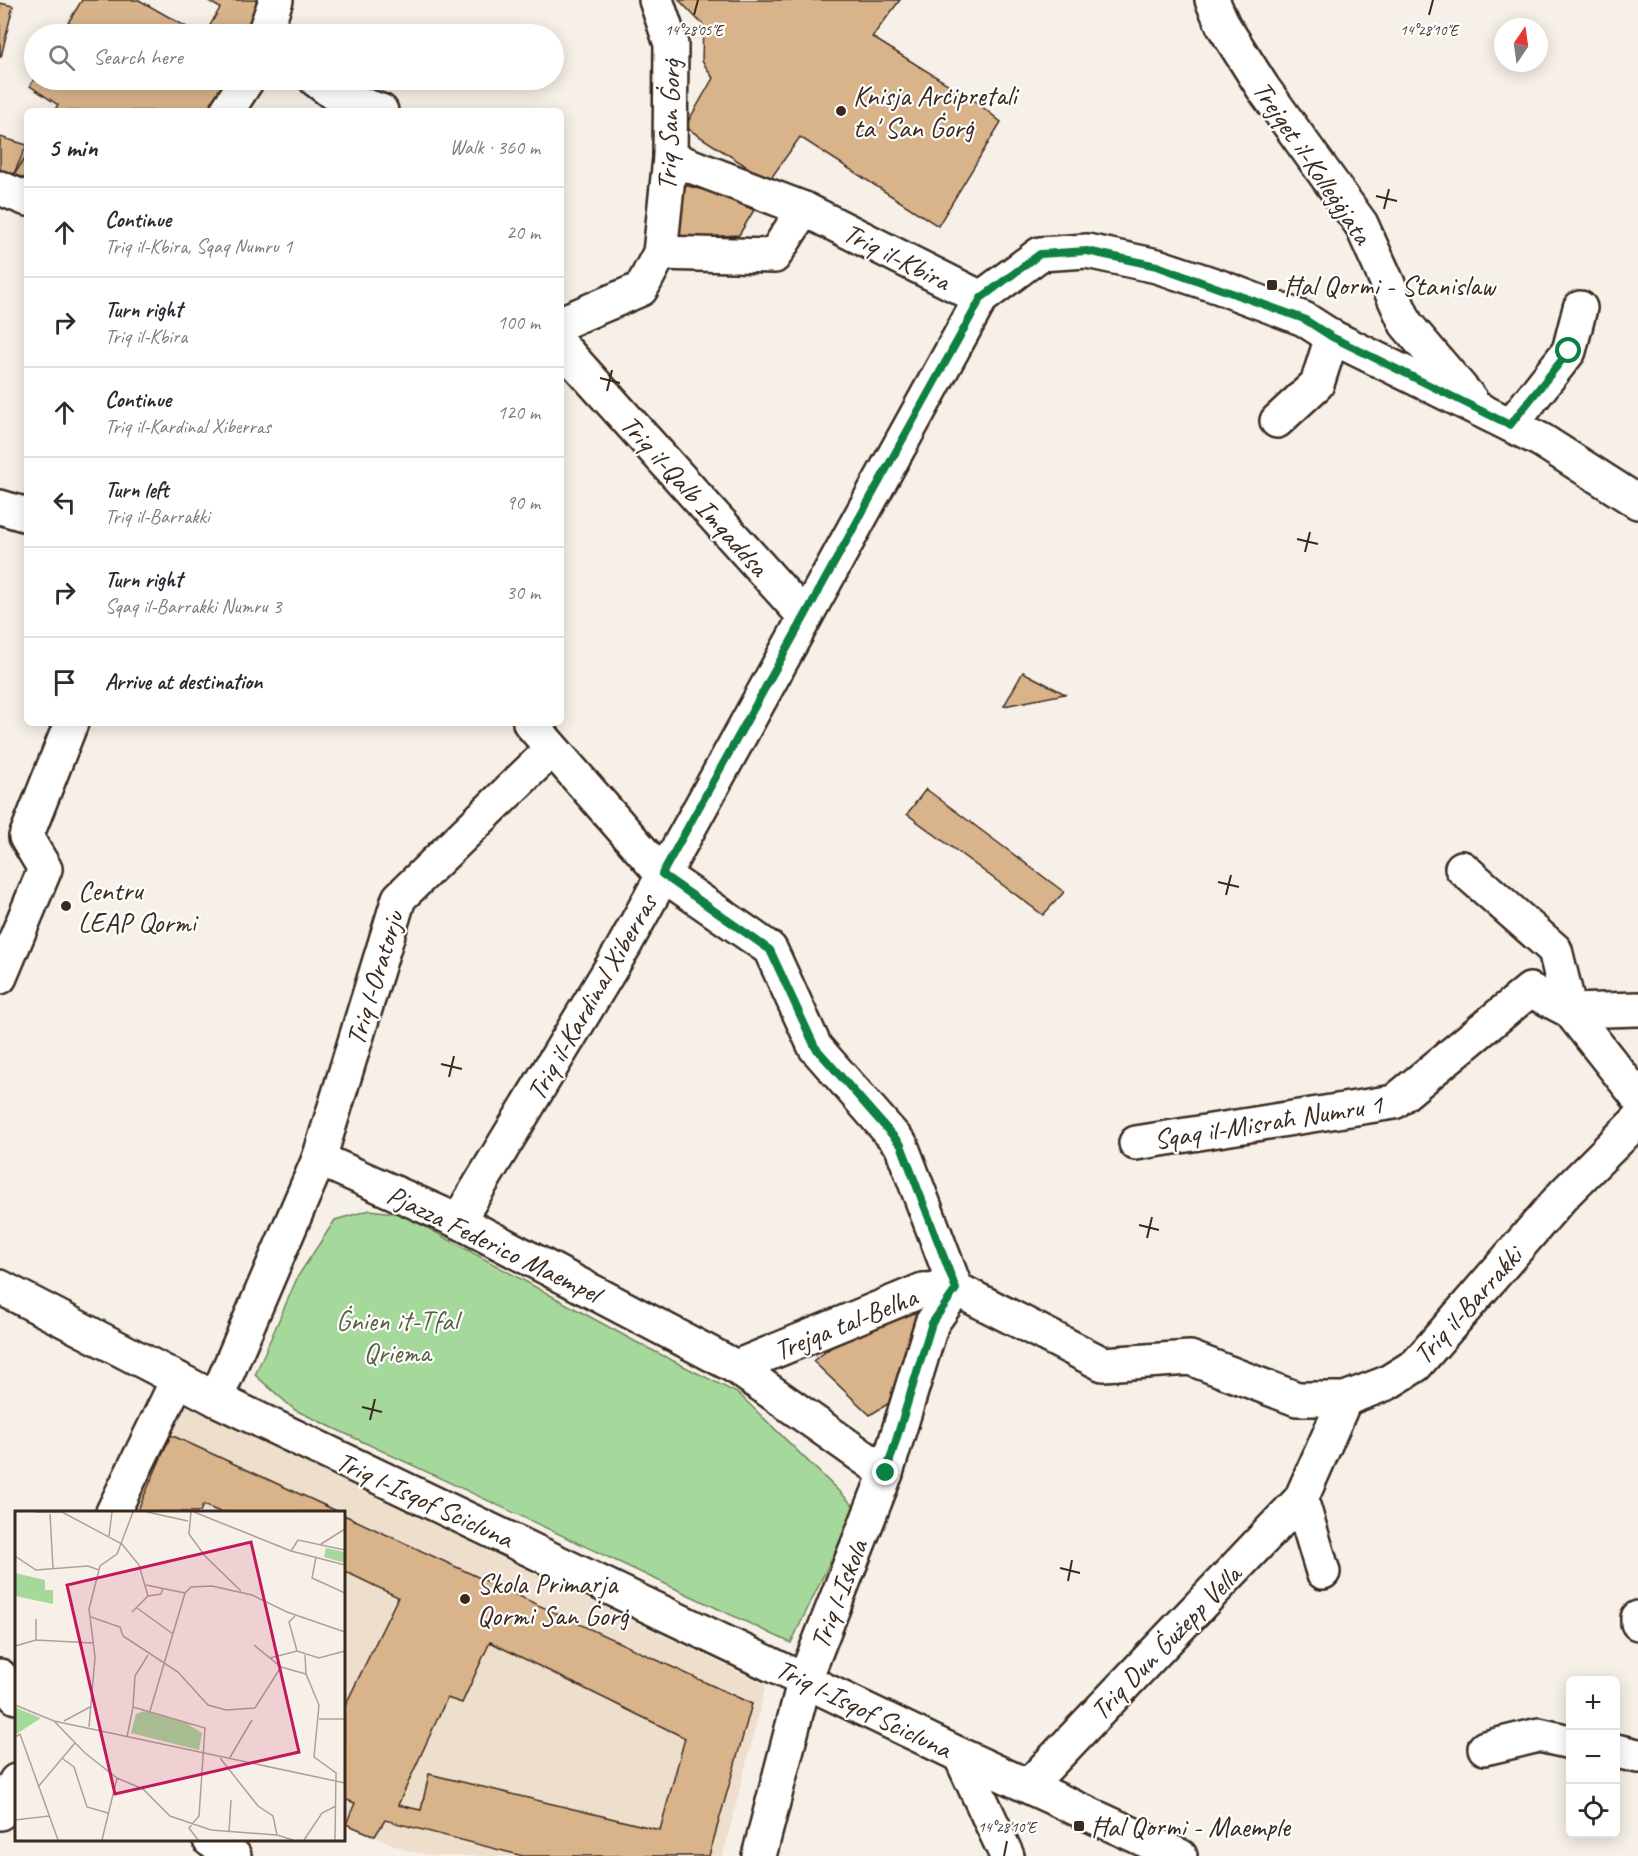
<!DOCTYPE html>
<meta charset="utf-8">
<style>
body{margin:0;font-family:Caveat,sans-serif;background:#f7f7f7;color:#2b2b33}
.controls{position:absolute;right:18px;bottom:18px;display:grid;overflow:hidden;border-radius:9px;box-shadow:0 3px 15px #0003}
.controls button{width:54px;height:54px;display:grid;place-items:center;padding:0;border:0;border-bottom:2px solid #e1e1e2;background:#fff;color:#2b2b33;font:30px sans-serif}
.compass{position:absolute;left:1494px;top:18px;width:54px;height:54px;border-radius:50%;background:#fff;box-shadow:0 3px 15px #0003;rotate:13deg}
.stop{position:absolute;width:18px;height:18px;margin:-14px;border:4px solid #0b8043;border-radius:50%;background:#fff}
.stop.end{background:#0b8043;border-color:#fff;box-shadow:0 2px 6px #0008}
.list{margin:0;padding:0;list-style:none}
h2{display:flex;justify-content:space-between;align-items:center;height:78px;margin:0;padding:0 24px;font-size:26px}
h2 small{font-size:20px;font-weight:400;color:#7c7c81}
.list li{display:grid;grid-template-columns:39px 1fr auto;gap:18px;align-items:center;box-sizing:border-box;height:90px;padding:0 24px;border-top:2px solid #e1e1e2}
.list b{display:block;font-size:22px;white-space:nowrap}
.list p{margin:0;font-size:20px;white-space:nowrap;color:#7c7c81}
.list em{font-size:20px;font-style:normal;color:#7c7c81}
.icon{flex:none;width:33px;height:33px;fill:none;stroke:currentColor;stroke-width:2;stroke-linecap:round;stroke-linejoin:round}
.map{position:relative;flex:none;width:1638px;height:1856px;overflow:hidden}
.search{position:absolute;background:#fff;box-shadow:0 3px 15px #0003;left:24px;top:24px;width:540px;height:66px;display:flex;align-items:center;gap:15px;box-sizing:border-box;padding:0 21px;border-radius:33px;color:#7c7c81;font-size:22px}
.panel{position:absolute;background:#fff;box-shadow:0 3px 15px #0003;left:24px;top:108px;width:540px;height:618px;border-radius:9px}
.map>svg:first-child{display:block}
.built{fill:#eedecc}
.green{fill:#a5d99b;stroke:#70825c;stroke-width:1.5}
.building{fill:#d9b48b;stroke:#3b2a1e;stroke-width:1.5;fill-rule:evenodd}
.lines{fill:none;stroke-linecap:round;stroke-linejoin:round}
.minor-casing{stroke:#3b2a1e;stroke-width:38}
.minor{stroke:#fff;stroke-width:33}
.route{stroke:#0b8043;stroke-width:8}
.ticks{fill:none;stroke:#3b2a1e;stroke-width:2}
.poi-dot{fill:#3b2a1e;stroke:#fff;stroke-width:2}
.labels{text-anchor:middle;stroke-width:4.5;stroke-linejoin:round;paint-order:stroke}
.poi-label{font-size:28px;fill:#3b2a1e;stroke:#fff;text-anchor:start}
.street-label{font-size:28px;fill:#3b2a1e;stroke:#fff}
.park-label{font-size:28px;fill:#5b5f44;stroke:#fff}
.inset-road{fill:none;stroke:#aca197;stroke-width:1.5}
.view{fill:#c2185b;fill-opacity:0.15;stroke:#c2185b;stroke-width:3}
.inset-edge{fill:none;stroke:#3b2a1e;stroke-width:3}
.ticks-label{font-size:15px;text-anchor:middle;fill:#3b2a1e;stroke:#fff;stroke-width:4.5;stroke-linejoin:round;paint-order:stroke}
</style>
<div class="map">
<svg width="1638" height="1856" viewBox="0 0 1638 1856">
<rect width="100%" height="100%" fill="#f7f0e8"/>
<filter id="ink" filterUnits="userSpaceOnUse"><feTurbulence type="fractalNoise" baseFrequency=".0167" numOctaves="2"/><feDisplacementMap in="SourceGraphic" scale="12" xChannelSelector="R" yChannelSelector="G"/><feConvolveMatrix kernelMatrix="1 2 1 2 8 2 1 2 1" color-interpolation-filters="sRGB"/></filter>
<g filter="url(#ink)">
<!-- built -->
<polygon class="built" points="170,1398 766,1685 723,1856 435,1856 408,1851 344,1823 344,1512 113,1512"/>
<!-- green -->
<polygon class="green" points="370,1210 402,1214 636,1342 739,1394 856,1508 791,1643 295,1410 255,1375 298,1276 335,1220"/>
<!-- building -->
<g class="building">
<polygon points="82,0 139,0 199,34 61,34"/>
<polygon points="207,0 259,0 250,34 205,34 220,8"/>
<polygon points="679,0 900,0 872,37 975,101 1001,122 938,226 800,137 769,181 685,127 713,78 702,61 703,25"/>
<polygon points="0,3 13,6 1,57 0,57"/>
<polygon points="34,79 34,80 226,80 208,111 54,111 58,105 30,86"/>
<polygon points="0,137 27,145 11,180 0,175"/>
<polygon points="27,154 27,186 11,180"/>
<polygon points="684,185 715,193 754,210 739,235 672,239"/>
<polygon points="1023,672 1065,694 1004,706"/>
<polygon points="926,789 1064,892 1043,915 907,814"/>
<polygon points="930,1304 902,1395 870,1415 813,1361 836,1344"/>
<polygon points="171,1435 339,1512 220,1512 203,1505 200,1512 137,1512"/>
<path d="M344,1515L752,1704L709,1856H523L385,1820L375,1836L346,1824L355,1803L344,1799V1708L398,1597L344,1571ZM490,1642L685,1738L660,1830L429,1774L421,1810L398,1805L447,1698L462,1703Z"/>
</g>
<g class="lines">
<!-- minor casing -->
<g class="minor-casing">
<g id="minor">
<polyline points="1212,0 1223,25 1263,88 1361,224 1406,324 1470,399"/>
<polyline points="264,34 276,0"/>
<polyline points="316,80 337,96 381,111"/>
<polyline points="227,111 247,80"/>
<polyline points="670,158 804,209 981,298"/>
<polyline points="0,188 27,199"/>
<polyline points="660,253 774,256 804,209"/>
<polyline points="561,323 641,289 660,253 670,158 671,44 656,0"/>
<polyline points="561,346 805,617"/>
<polyline points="1277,421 1317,384 1332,337"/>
<polyline points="1511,425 1569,351 1580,308"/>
<polyline points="0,507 27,515"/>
<polyline points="530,723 662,874 770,949 815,1047 901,1145 956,1289 1103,1364 1190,1358 1297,1399 1345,1399 1387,1383 1416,1365 1564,1194 1638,1120"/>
<polyline points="1462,868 1555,950 1570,1011"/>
<polyline points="0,977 45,869 26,837 71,723"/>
<polyline points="1570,1011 1638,1009"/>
<polyline points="1136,1143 1394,1102 1530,990 1570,1011 1638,1097"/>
<polyline points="319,1159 399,898 552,749"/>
<polyline points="458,1221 623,948 981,298 1040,254 1087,251 1157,266 1220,287 1304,319 1332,337 1541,440 1638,502"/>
<polyline points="0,1287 216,1399 960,1755 1180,1856"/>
<polyline points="736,1367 923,1290 956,1289"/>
<polyline points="216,1399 319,1159 458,1221 736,1367 886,1473"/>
<polyline points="1301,1499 1323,1572"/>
<polyline points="113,1512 178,1379"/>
<polyline points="1638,1618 1638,1623"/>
<polyline points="0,1676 16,1697"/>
<polyline points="1485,1748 1539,1735 1570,1742"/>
<polyline points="1616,1751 1638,1756"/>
<polyline points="960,1755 1007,1856"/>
<polyline points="1029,1785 1301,1499 1345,1399"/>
<polyline points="0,1813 16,1781"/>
<polyline points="210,1840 234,1856"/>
<polyline points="759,1856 805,1679 886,1473 932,1323 956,1289"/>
</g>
</g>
<!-- minor -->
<use href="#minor" class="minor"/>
</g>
</g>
<g class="lines" filter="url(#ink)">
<!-- route -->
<polyline class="route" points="886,1473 932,1323 956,1289 901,1145 815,1047 770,950 662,874 981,298 1040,254 1087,251 1157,266 1304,319 1332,337 1510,425 1569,351"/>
</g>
<!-- ticks -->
<path class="ticks" d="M694,15L698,0M1429,15L1433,0M1376,196L1397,201M1384,209L1389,189M600,378L620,383M607,391L612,370M1297,539L1318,544M1305,552L1310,532M1218,882L1239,887M1226,895L1231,875M441,1064L462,1069M449,1077L454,1056M1139,1225L1159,1230M1147,1238L1152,1217M362,1407L382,1412M370,1420L375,1399M1060,1568L1080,1573M1068,1581L1072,1560M1004,1856L1007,1841"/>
<!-- markers -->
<g class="poi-dot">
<circle cx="841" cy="111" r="6"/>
<rect x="1266" y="279" width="12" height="12" rx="3"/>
<circle cx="66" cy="906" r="6"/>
<circle cx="465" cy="1599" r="6"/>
<rect x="1073" y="1820" width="12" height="12" rx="3"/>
</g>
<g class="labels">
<!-- poi labels -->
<g class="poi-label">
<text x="853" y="105">Knisja Arċipretali<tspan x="853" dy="32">ta' San Ġorġ</tspan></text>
<text x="1284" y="295">Ħal Qormi - Stanislaw</text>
<text x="78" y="900">Centru<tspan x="78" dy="32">LEAP Qormi</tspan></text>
<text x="477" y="1593">Skola Primarja<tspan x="477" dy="32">Qormi San Ġorġ</tspan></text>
<text x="1091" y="1836">Ħal Qormi - Maemple</text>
</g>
<!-- street labels -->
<g class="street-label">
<text transform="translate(668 125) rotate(-88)" y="10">Triq San Ġorġ</text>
<text transform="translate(1313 162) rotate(56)" y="10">Trejqet il-Kolleġġjata</text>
<text transform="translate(897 256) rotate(27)" y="10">Triq il-Kbira</text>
<text transform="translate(695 495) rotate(48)" y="10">Triq il-Qalb Imqaddsa</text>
<text transform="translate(374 978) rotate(-73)" y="10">Triq l-Oratorju</text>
<text transform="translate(591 997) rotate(-60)" y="10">Triq il-Kardinal Xiberras</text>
<text transform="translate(1268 1121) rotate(-9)" y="10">Sqaq il-Misraħ Numru 1</text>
<text transform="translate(494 1243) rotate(26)" y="10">Pjazza Federico Maempel</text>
<text transform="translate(1467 1305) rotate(-48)" y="10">Triq il-Barrakki</text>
<text transform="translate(845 1323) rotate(-22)" y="10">Trejqa tal-Belha</text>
<text transform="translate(425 1499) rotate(25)" y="10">Triq l-Isqof Scicluna</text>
<text transform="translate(838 1594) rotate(-69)" y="10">Triq l-Iskola</text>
<text transform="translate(1165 1642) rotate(-46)" y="10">Triq Dun Ġużepp Vella</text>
<text transform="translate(864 1708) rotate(26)" y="10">Triq l-Isqof Scicluna</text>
</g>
<!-- park labels -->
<g class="park-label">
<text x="397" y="1330">Ġnien it-Tfal<tspan x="397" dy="32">Qriema</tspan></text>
</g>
</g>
<!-- overview -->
<g transform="translate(15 1511)">
<rect width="330" height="330" fill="#f7f0e8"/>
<path d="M311,37L330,41V52L309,46ZM0,62L30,69V79H38V93L0,85ZM0,196L4,198L26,207L0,224ZM129,200L171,212L187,222L184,239L116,222L121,203Z" fill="#a5d99b"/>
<path class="inset-road" d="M20,1H47M47,1L107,33L124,54L133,85L117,101M132,1L173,10M176,1L174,23L190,45L226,80M179,1L276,40L330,54M35,3L38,57M94,25L97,1M306,33L330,18M276,40L283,29L330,39M0,45L21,59L73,55L84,59M301,46L297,67L330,82M131,74L170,82M133,85L146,83L148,77M122,97L158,123M280,105L274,111L282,140M76,106L105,116L108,125L163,161L193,194L211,199L240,197L266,156M21,108V129M239,134L266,156L291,163M0,135L21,129L78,132M290,144L291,163L304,194L299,246L321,262L320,329M255,147L282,140L304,147L330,140M0,194L39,210L330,272M118,196L120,165L133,144M135,200L170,82L176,76L197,75L237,84L272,101L330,121M304,208H330M39,210L70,242L102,267L128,278L155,305L196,319L262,324L278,329M49,210L75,196M74,216L80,146L74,98L85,55L102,43L118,1M0,226L5,223L43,329M112,226L118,196L190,217L184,305L174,317L183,329M205,247L243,295L258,305L262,324M48,248L59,256L72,296L93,302M214,248L237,209M23,276L60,232M0,309L34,305M214,321L216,289M87,329L102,267M289,329L307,302L321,295"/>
<path class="view" d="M236,31L284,241L100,283L52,74Z"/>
<rect width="330" height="330" class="inset-edge"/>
</g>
<g class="ticks-label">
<text x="694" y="35">14°28'05"E</text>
<text x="1429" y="35">14°28'10"E</text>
<text x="1007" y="1832">14°28'10"E</text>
</g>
</svg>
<div class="controls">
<button>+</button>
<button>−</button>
<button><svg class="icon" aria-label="locate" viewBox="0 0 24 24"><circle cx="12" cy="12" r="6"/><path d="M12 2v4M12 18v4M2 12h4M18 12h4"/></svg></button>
</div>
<svg class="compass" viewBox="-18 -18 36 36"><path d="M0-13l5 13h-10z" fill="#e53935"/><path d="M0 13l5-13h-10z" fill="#7c7c81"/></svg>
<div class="stop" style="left:1569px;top:351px"></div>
<div class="stop end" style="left:886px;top:1473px"></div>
<div class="search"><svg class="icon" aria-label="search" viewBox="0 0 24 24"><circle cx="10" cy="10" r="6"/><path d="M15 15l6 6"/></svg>Search here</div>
<section class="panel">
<h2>5 min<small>Walk · 360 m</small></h2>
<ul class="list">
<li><svg class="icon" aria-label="ahead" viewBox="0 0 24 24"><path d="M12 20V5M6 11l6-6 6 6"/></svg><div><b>Continue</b><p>Triq il-Kbira, Sqaq Numru 1</p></div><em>20 m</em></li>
<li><svg class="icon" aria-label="right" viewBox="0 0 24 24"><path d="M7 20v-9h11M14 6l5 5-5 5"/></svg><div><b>Turn right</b><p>Triq il-Kbira</p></div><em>100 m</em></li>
<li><svg class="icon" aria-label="ahead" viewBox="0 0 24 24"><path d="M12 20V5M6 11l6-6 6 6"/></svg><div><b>Continue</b><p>Triq il-Kardinal Xiberras</p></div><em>120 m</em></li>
<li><svg class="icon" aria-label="left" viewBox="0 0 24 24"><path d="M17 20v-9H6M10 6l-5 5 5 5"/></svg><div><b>Turn left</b><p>Triq il-Barrakki</p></div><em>90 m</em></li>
<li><svg class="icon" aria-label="right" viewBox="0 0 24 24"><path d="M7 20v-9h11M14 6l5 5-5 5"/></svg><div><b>Turn right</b><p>Sqaq il-Barrakki Numru 3</p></div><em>30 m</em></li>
<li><svg class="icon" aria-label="arrive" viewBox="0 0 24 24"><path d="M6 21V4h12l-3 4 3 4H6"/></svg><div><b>Arrive at destination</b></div></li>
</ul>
</section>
</div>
